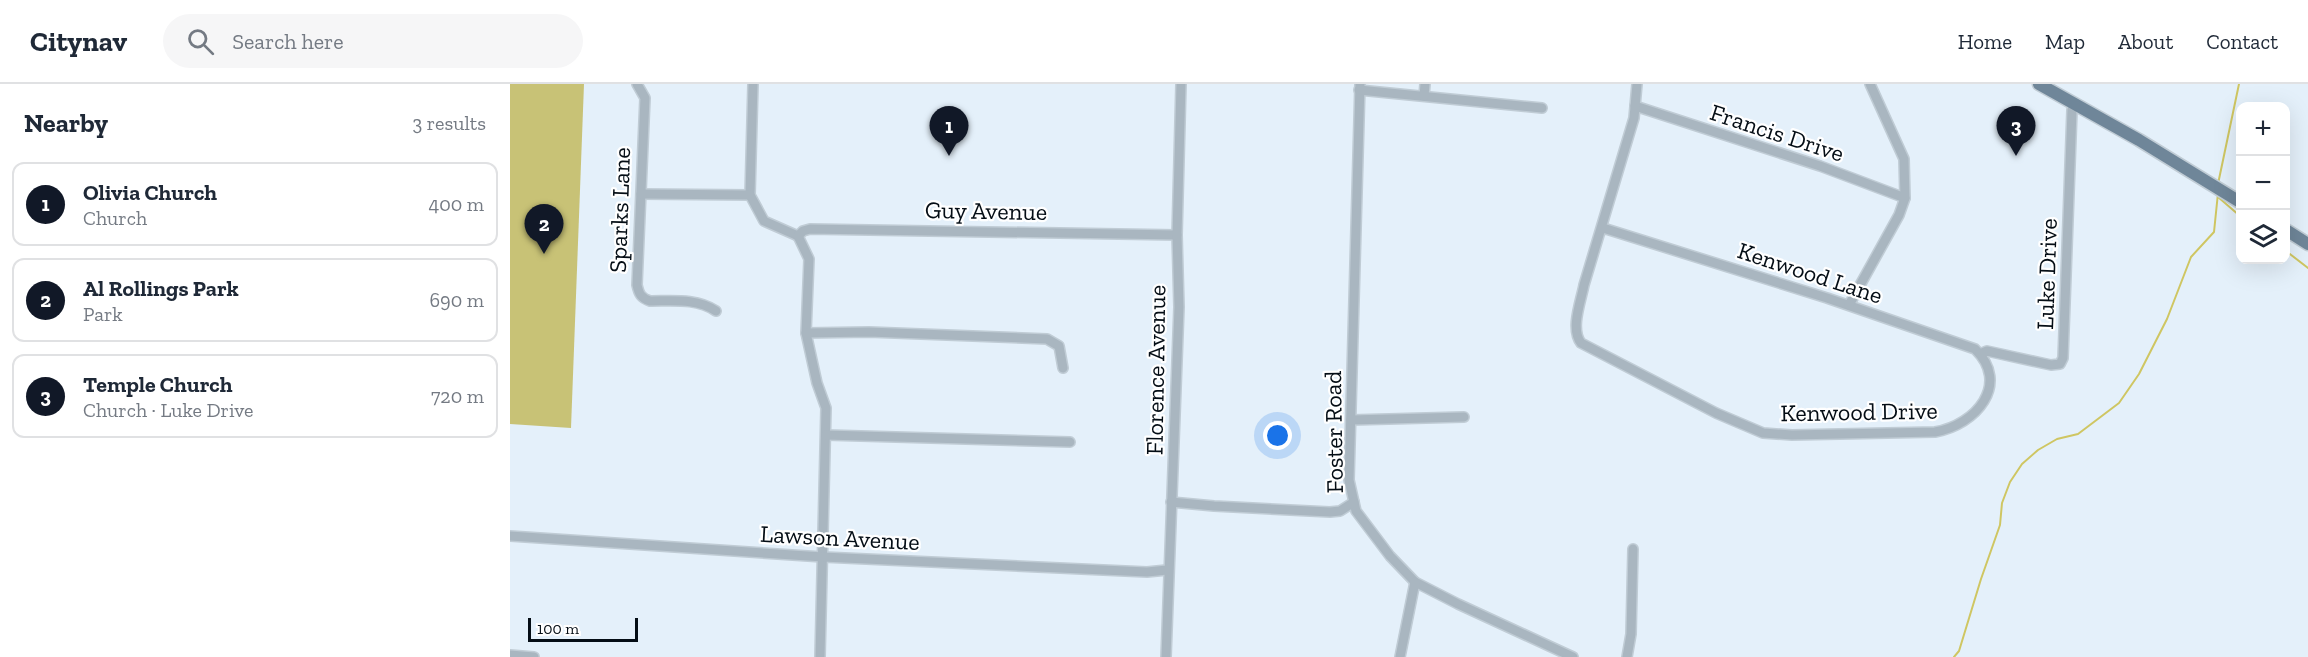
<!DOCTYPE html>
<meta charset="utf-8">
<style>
body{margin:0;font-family:"Zilla Slab",serif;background:#f6f6f7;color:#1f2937}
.controls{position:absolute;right:18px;top:18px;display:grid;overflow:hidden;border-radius:12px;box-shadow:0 6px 24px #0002}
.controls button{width:54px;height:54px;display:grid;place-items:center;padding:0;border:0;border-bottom:2px solid #e0e1e3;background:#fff;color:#1f2937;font:30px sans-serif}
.scale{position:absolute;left:18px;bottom:15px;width:110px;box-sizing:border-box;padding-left:6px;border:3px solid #040d15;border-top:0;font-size:16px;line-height:21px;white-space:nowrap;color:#040d15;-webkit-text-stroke:4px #fff;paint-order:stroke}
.you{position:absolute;left:768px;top:352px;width:21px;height:21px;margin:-15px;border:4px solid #fff;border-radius:50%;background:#1a73e8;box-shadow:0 0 0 9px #1a73e833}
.badge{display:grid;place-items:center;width:39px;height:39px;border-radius:50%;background:#111827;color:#fff;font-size:20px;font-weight:700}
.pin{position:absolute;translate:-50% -50px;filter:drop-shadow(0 2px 3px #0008)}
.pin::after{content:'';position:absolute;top:32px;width:21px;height:18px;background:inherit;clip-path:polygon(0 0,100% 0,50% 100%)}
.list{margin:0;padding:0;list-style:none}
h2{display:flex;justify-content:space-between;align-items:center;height:78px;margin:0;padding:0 24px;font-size:26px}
h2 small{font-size:20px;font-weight:400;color:#747a83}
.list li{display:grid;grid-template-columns:39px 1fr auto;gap:18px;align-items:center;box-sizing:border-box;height:84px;margin:0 12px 12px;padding:0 12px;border:2px solid #e0e1e3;border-radius:12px}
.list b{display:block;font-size:22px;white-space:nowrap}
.list p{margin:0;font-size:20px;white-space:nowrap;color:#747a83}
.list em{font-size:20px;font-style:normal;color:#747a83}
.icon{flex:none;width:33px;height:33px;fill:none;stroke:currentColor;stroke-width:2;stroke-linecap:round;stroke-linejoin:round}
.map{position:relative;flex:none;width:1798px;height:573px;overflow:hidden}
header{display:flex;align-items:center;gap:36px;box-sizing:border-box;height:84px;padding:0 30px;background:#fff;border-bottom:2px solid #e0e1e3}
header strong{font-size:28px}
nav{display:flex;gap:33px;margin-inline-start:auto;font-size:21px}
.search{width:420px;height:54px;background:#f6f6f7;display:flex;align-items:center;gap:15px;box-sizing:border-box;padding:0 21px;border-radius:33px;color:#747a83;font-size:22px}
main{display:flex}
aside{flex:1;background:#fff}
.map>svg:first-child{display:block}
.green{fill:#c8c276}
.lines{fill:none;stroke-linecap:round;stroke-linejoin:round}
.stream{stroke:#cfc662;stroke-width:2}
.minor-casing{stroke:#c0ccd5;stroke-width:12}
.major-casing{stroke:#c0ccd5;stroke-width:15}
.minor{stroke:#a9b6c0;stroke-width:9}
.major{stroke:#6f8699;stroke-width:12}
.labels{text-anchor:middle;stroke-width:4.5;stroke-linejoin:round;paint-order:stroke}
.street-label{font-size:24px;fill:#040d15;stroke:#fff}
</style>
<header>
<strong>Citynav</strong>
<div class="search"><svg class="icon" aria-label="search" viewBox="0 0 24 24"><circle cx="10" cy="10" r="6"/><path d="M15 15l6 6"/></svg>Search here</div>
<nav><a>Home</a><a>Map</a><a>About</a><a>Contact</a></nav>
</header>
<main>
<aside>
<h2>Nearby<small>3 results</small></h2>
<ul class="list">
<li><span class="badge">1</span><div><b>Olivia Church</b><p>Church</p></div><em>400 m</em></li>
<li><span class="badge">2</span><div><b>Al Rollings Park</b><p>Park</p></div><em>690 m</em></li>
<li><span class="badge">3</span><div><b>Temple Church</b><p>Church · Luke Drive</p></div><em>720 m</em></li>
</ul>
</aside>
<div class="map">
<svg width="1798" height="573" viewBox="0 0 1798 573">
<rect width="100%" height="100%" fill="#e4f0fa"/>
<!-- green -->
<polygon class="green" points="0,0 74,0 61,344 0,340"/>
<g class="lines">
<!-- stream -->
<g class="stream">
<polyline points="1708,100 1729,0"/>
<polyline points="1708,113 1730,132"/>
<polyline points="1776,167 1798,184"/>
<polyline points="1444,573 1449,567 1471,495 1490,441 1492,419 1500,398 1512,380 1528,366 1547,355 1568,350 1609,319 1629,290 1657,235 1681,173 1704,148 1708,109"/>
</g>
<!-- minor casing -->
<g class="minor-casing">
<g id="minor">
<path d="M127,0L135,14L127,201C129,210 131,214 140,217C163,217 187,214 206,227"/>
<polyline points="243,0 240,111 254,137 288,152"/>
<polyline points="850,0 839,396 846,427 880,472 905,498 948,520 1063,573"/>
<polyline points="849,6 1032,24"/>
<polyline points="914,12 915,0"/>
<polyline points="1125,22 1310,82 1395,114"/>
<polyline points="131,110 240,111"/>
<path d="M1093,144L1317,214L1465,265C1501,300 1466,341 1425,348L1282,351L1253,349L1206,329L1071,259C1060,245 1071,217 1074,201L1124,34L1127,0"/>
<polyline points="288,152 299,175 296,249 307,299 316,324 310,573"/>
<polyline points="288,152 293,147 300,145 667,151"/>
<polyline points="1339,221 1389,131 1395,114 1394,75 1360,0"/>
<polyline points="296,249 359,248 537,255 549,262 553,284"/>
<polyline points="1470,270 1477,267 1541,281 1550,280 1553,274 1562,26 1565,19"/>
<polyline points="841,336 954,333"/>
<polyline points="316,351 560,358"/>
<polyline points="661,418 704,422 820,428 830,427 844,418"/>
<polyline points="0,452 313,473 637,488 657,486"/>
<polyline points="0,571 24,573"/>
<polyline points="656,573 669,223 667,151 671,0"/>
<polyline points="890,573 905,498"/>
<polyline points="1117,573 1121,550 1123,465"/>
</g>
</g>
<!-- major casing -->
<g class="major-casing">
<g id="major">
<polyline points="1529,0 1629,56 1730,118"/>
<polyline points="1776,146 1798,160"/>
</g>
</g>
<!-- minor -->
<use href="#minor" class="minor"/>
<!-- major -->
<use href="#major" class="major"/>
</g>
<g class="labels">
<!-- street labels -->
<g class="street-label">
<text transform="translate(1267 49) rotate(18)" y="8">Francis Drive</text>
<text transform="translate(110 126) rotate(-88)" y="8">Sparks Lane</text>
<text transform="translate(476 127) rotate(1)" y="8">Guy Avenue</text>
<text transform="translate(1300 189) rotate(18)" y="8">Kenwood Lane</text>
<text transform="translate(1537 190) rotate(-88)" y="8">Luke Drive</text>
<text transform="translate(646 286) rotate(-89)" y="8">Florence Avenue</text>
<text transform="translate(1349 328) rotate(-1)" y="8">Kenwood Drive</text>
<text transform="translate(824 348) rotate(-91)" y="8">Foster Road</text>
<text transform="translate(330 454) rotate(3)" y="8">Lawson Avenue</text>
</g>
</g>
</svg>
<div class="controls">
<button>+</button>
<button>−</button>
<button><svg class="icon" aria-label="layers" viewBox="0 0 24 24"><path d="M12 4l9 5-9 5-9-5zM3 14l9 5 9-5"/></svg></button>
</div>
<div class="scale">100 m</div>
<div class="you"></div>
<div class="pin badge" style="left:439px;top:72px">1</div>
<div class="pin badge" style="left:34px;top:170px">2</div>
<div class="pin badge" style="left:1506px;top:72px">3</div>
</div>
</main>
